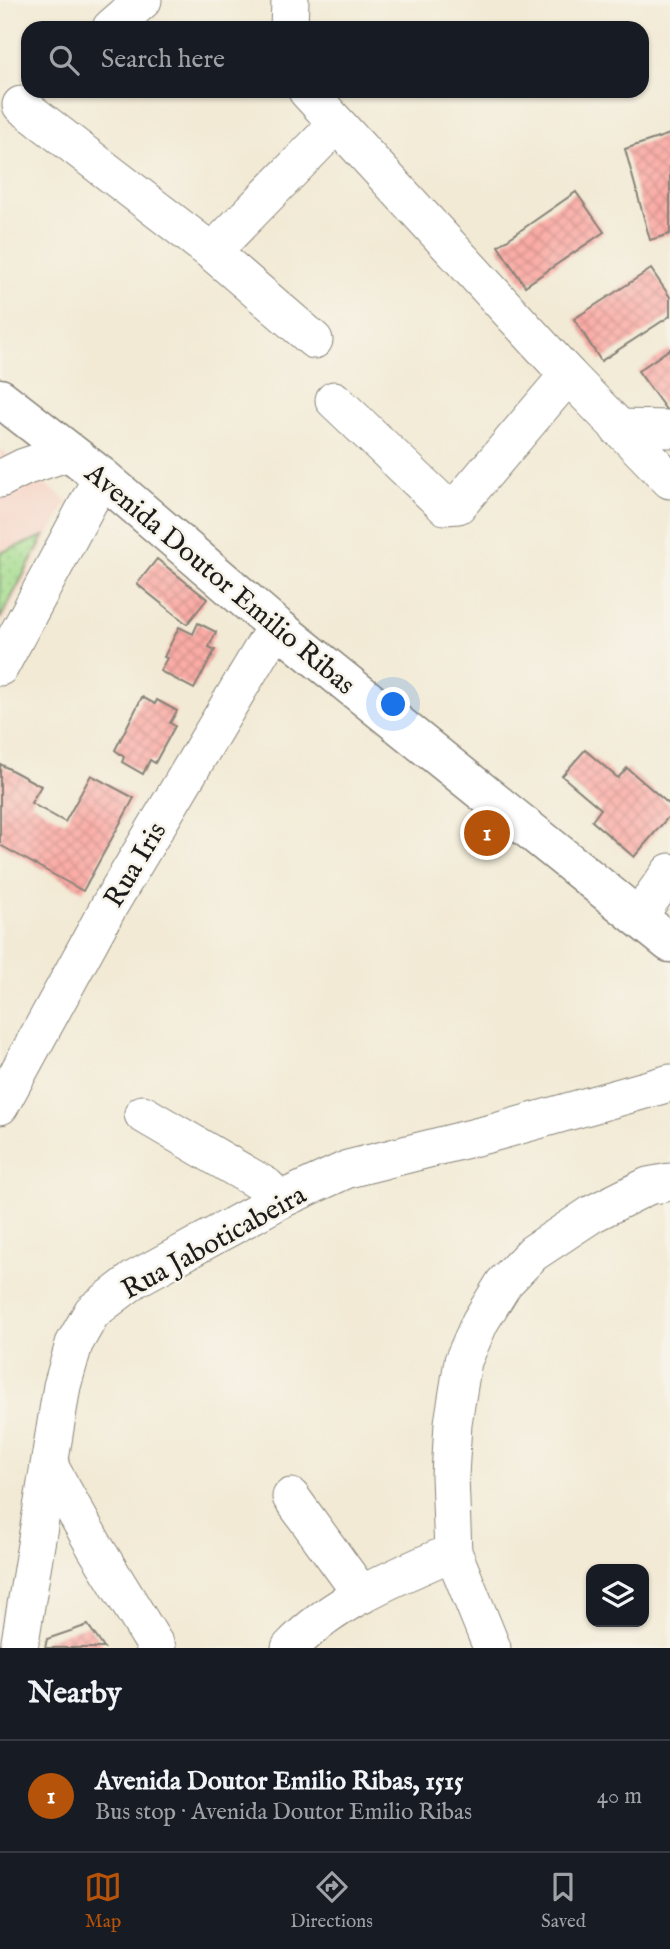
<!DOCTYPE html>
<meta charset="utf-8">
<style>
body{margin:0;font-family:"IM FELL English",serif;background:#20242c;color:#f1f3f6}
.controls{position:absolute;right:21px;bottom:21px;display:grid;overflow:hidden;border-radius:14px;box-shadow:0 2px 5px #0004}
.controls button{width:63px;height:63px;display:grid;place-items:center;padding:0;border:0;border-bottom:2px solid #363941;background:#171b24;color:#f1f3f6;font:35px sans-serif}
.you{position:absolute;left:394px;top:705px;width:24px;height:24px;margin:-18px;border:5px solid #fff;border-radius:50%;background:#1a73e8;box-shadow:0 0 0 10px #1a73e833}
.badge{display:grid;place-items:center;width:46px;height:46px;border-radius:50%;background:#b45309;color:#fff;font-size:23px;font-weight:700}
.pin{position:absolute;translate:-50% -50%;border:4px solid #fff;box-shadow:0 2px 7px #0006}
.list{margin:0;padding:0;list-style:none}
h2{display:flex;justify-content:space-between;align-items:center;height:91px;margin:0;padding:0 28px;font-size:30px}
h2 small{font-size:23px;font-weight:400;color:#9ea1a6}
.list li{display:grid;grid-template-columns:46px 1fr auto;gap:21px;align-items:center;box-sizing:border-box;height:112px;padding:0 28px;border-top:2px solid #363941}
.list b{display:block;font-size:26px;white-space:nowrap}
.list p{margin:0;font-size:23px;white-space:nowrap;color:#9ea1a6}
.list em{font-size:23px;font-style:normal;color:#9ea1a6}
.icon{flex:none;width:38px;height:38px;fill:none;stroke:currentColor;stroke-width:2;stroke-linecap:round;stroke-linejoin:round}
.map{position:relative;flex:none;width:670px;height:1648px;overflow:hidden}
.search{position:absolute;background:#171b24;box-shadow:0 2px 5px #0004;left:21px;right:21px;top:21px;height:77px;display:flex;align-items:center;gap:18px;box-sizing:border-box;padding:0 24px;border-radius:21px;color:#9ea1a6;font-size:26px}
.sheet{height:203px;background:#171b24}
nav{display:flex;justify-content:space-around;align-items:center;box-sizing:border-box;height:98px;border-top:2px solid #363941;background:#171b24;font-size:19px;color:#9ea1a6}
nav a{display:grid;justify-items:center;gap:4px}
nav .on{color:#b45309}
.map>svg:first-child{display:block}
.built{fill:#f6d2c4}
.grass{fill:url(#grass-dots);stroke:#607c55;stroke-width:2}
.building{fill:url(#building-cross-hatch)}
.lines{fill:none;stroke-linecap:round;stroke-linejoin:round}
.minor-casing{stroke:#878378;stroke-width:39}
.major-casing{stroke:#878378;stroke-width:41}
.minor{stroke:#fff;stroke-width:37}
.major{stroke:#fff;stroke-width:38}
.labels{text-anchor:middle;stroke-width:5;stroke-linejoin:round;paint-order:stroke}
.street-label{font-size:28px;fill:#1c1c1c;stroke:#f7f3e8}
</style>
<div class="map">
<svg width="670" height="1648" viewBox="0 0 670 1648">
<defs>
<pattern id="grass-dots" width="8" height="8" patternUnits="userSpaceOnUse" patternTransform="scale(1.75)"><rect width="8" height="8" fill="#a4dc8e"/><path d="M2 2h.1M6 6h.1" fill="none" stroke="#8dbc7a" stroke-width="1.8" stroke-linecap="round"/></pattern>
<pattern id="building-cross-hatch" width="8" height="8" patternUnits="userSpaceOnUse" patternTransform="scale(1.75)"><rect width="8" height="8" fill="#faaca6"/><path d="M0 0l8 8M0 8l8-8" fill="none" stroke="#d6938e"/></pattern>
</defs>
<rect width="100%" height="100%" fill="#f7f3e8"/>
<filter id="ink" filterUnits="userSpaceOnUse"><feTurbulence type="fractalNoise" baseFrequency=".0143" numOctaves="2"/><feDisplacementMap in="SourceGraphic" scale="14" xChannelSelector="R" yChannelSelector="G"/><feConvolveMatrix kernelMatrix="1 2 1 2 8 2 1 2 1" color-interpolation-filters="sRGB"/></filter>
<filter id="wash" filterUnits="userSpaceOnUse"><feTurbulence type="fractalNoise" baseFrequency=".00686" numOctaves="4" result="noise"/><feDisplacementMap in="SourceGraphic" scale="28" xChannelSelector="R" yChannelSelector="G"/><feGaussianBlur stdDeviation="1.57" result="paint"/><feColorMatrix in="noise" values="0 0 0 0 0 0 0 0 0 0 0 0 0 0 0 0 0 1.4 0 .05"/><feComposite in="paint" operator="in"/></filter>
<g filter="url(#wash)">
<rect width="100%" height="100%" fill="#f2ead5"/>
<!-- built -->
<polygon class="built" points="0,449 67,501 0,627"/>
<!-- grass -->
<polygon class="grass" points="44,536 0,619 0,553"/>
<g id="blocks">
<!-- building -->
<g class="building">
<polygon points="670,134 670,234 650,240 625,149"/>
<polygon points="576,192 604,232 525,286 498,246"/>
<polygon points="651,269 670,297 670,316 601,361 574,319"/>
<polygon points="670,349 670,408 667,411 638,371"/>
<polygon points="157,559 207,599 187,624 137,584"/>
<polygon points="198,623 216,632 209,647 215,650 194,689 160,671 167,658 164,657 179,627 193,634"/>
<polygon points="142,697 155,704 157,700 177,711 170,723 175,726 155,763 150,760 143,774 122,762 124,757 115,750"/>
<polygon points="585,750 618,778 627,768 670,805 670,815 634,857 592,821 601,809 562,776"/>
<polygon points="0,764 41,786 31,803 65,822 91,775 134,798 83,891 0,845"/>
<polygon points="88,1625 104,1648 45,1648 47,1639"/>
</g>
</g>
</g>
<g filter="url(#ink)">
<use href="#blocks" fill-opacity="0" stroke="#878378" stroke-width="2"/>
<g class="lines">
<!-- minor casing -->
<g class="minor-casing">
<g id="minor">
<polyline points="111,28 143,0"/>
<polyline points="289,28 290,0"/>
<polyline points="307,91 568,375 670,480"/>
<polyline points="21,105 212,252 314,340"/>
<polyline points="212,252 336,125"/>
<polyline points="334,400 445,506 458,505 568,375"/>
<polyline points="618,428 670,429"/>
<polyline points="0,479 24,467 69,452"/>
<polyline points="0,667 102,477"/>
<polyline points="638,917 670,872"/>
<polyline points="0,1106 109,906 276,626"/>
<polyline points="143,1114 266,1186 280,1200"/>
<polyline points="50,1467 95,1547 157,1648"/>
<polyline points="291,1497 362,1595"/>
<polyline points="19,1648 62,1386 74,1344 92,1312 135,1279 280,1200 348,1169 492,1133 670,1083"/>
<path d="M290,1648C333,1602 397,1576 453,1552"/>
<polyline points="492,1648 453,1552 450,1476 453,1423 463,1361 480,1322 504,1283 533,1253 592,1214 648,1186 670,1182"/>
</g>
</g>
<!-- major casing -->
<g class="major-casing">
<polyline id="major" points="0,398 102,477 276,626 670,943"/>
</g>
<!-- minor -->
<use href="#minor" class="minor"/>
<!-- major -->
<use href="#major" class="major"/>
</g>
</g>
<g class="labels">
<!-- street labels -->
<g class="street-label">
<text transform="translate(221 578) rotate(40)" y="10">Avenida Doutor Emilio Ribas</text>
<text transform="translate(134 864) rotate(-59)" y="10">Rua Iris</text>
<text transform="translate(213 1241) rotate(-29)" y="10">Rua Jaboticabeira</text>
</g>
</g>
</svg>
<div class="controls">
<button><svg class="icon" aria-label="layers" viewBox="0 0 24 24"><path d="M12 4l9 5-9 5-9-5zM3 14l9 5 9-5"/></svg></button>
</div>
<div class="you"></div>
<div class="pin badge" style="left:487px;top:833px">1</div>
<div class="search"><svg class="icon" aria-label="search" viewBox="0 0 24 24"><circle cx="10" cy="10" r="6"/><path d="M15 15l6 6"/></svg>Search here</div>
</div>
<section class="sheet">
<h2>Nearby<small></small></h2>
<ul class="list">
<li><span class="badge">1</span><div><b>Avenida Doutor Emilio Ribas, 1515</b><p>Bus stop · Avenida Doutor Emilio Ribas</p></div><em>40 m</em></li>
</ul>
</section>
<nav>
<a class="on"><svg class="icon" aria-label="map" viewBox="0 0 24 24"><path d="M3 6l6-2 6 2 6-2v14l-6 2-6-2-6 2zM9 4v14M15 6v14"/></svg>Map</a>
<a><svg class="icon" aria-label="directions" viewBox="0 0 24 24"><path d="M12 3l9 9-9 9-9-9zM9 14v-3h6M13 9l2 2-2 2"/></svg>Directions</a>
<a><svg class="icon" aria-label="saved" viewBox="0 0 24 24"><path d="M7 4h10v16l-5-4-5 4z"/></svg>Saved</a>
</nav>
